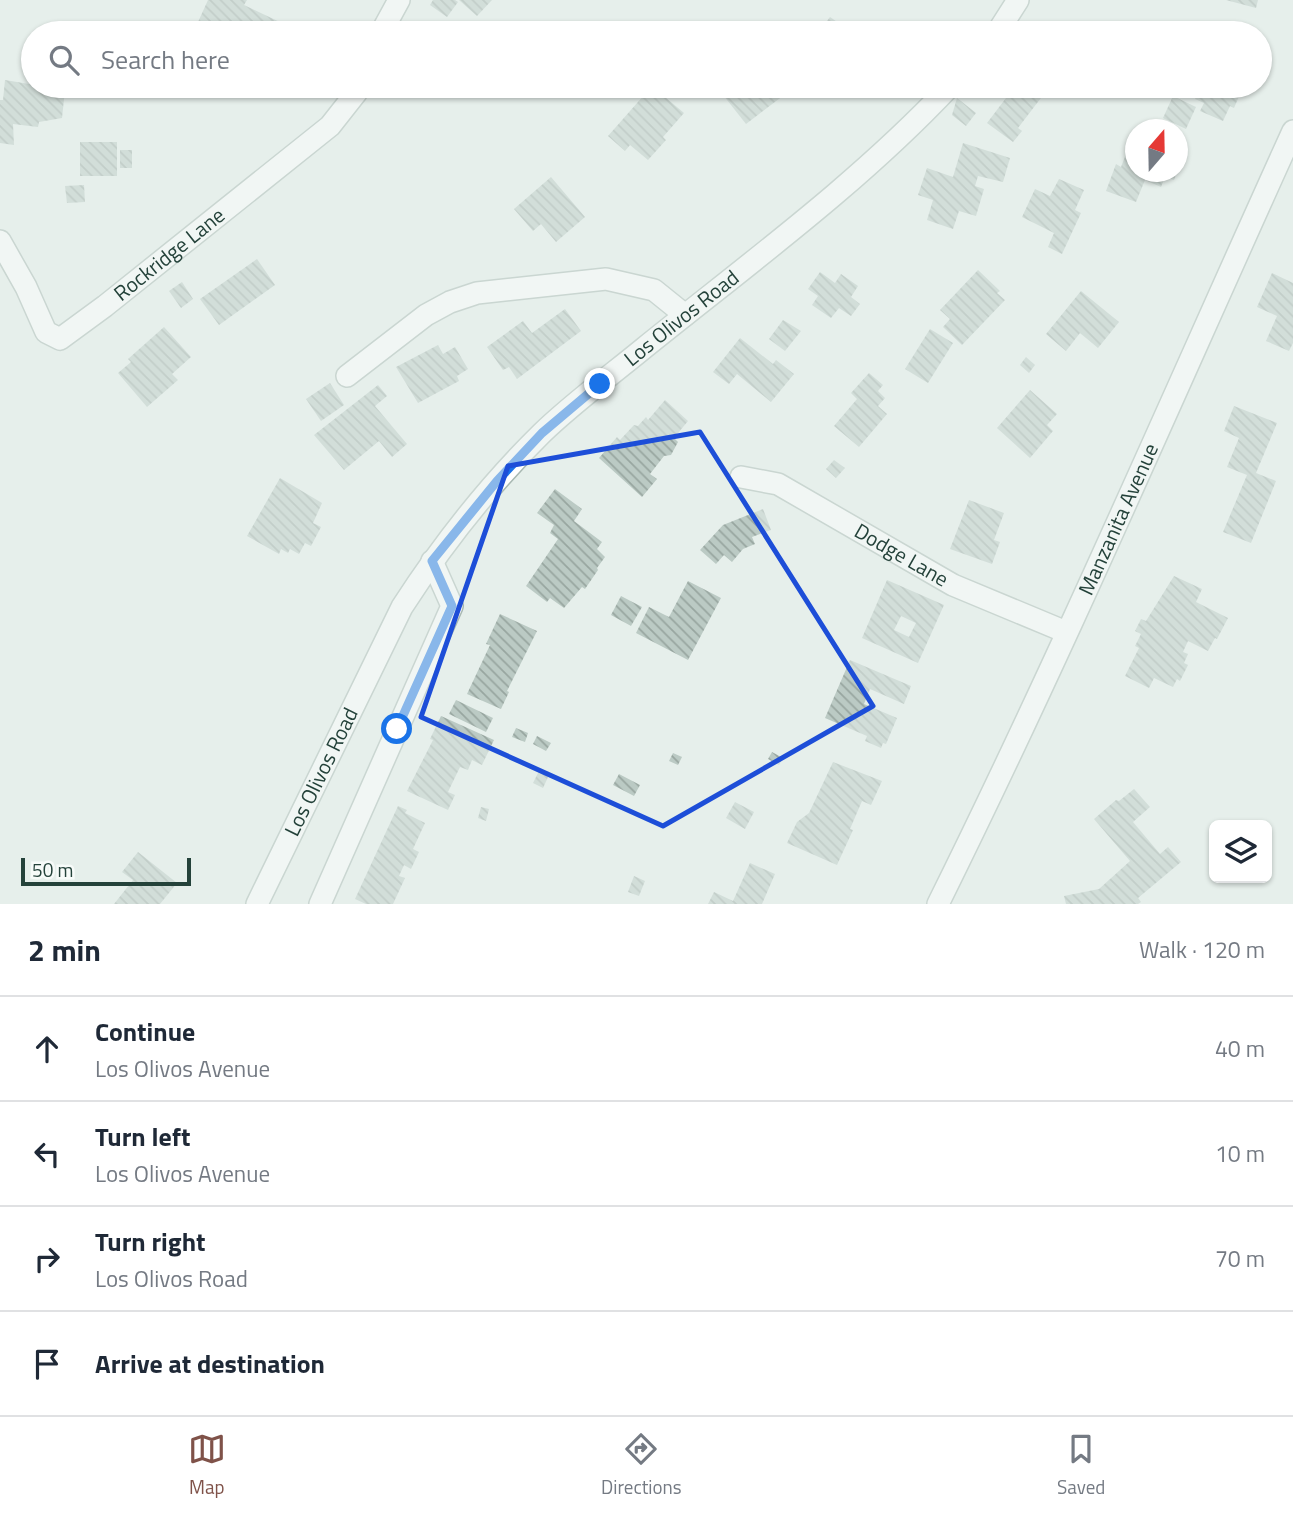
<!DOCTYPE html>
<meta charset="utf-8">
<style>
body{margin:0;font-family:"Titillium Web",sans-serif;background:#f6f6f7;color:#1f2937}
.controls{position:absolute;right:21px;bottom:21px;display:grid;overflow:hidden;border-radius:10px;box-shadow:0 2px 5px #0004}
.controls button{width:63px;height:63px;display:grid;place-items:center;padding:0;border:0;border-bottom:2px solid #e0e1e3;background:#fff;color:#1f2937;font:35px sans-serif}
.compass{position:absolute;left:1125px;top:119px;width:63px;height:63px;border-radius:50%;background:#fff;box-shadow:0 2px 5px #0004;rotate:20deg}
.scale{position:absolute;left:21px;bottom:18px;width:170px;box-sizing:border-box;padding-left:7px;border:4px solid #24423a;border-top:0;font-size:19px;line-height:24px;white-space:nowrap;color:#24423a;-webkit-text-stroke:5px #f7fbf9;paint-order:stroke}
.stop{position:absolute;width:21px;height:21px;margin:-16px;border:5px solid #1a73e8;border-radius:50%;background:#fff}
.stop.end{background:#1a73e8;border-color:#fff;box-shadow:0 2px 7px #0008}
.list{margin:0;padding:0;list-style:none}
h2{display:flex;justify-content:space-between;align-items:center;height:91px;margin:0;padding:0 28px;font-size:30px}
h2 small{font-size:23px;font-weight:400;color:#747a83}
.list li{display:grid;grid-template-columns:46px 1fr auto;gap:21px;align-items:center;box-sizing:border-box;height:105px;padding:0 28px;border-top:2px solid #e0e1e3}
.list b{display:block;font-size:26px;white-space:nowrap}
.list p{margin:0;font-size:23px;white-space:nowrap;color:#747a83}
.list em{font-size:23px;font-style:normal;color:#747a83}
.icon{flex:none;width:38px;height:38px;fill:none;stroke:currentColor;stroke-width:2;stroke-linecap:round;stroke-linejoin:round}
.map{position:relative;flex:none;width:1293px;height:904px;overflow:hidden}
.search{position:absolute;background:#fff;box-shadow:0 2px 5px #0004;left:21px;right:21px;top:21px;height:77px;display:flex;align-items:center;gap:18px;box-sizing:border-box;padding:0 24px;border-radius:38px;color:#747a83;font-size:26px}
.sheet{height:511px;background:#fff}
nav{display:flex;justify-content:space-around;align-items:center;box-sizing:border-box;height:98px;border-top:2px solid #e0e1e3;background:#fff;font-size:19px;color:#747a83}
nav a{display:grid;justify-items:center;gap:4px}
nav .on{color:#7f5249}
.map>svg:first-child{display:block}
.building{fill:url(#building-back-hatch);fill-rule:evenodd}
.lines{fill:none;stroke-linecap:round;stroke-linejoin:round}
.minor-casing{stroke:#a8b8b2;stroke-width:24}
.minor{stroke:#fff;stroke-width:21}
.route{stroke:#1a73e8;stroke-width:9}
.marked{fill:none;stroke:#1d4ed8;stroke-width:5;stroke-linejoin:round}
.labels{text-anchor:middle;stroke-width:5;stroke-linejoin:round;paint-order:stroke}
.street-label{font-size:21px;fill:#24423a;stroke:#f7fbf9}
</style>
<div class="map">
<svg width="1293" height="904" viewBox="0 0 1293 904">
<defs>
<pattern id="building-back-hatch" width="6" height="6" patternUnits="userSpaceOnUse" patternTransform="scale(1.75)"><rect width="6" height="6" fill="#bbcac4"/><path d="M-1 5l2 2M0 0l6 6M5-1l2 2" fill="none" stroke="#98a6a0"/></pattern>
</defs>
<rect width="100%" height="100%" fill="#e6efeb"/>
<!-- building -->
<g class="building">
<polygon points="208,0 247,0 244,5 286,25 282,33 193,33"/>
<polygon points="433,0 455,0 458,2 447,17 430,5"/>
<polygon points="459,0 492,0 477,16"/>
<polygon points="1226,0 1258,0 1256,8"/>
<polygon points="830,17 853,33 818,33"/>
<polygon points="5,80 65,90 62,118 39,122 38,127 13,124 14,145 0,143 0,100 3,100"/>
<polygon points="652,86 684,113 663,137 666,140 648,160 630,145 625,151 608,136"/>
<polygon points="716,86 796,86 746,124"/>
<polygon points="1005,86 1033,86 1044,94 1018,128 1022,131 1013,142 987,123 1006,98 1000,93"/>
<polygon points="1201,86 1241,86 1243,87 1234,108 1230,106 1223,121 1200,111 1204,103 1195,99"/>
<polygon points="1173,96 1196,107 1186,129 1163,118"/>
<polygon points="957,98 976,113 966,126 952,115"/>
<polygon points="1135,131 1136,172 1177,172 1174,180 1165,177 1161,187 1145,180 1136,202 1106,191 1116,164 1121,167"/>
<rect x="80" y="142" width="37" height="34"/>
<polygon points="963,143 1010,158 1003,182 978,176 975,186 984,189 976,216 959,211 953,229 927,220 933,200 918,195 927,168 953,177"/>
<rect x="120" y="150" width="12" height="18"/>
<polygon points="551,177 585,217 556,242 541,224 533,231 514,209"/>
<polygon points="1059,179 1084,190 1075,210 1081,213 1062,254 1048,247 1054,233 1022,217 1035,189 1050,196"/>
<polygon points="84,185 85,202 67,203 65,186"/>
<polygon points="257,259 275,285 219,325 200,299"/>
<polygon points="978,270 1000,291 997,293 1005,300 962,345 943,327 950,319 940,310"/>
<polygon points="820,272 835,283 841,274 858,286 851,297 860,304 851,316 839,308 831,318 812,305 818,296 808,289"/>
<polygon points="1272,273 1293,283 1293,343 1289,351 1266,341 1277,316 1257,307"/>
<polygon points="182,282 193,299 181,308 169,291"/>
<polygon points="1081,291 1119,322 1098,348 1080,333 1066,351 1046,334"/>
<polygon points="565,309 581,331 517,379 509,367 503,370 487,347 523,321 532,333"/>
<polygon points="783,320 801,331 785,351 769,339"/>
<polygon points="164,327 191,357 172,374 178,380 147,407 118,373 131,362 128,359"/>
<polygon points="930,329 953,343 928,383 905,369"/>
<polygon points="740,338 773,364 776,360 794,374 771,402 737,374 729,384 713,372"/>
<polygon points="438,345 443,354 455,347 468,369 457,376 459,381 418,403 396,367"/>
<polygon points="1026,357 1035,365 1029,373 1020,365"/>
<polygon points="869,373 883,385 878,391 885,398 878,406 887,414 859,447 834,426 857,399 851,393"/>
<polygon points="330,383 344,405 321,421 306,399"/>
<polygon points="378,385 387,396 375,406 407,444 392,457 379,441 344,470 314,435"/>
<polygon points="1030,390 1057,414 1047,425 1053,431 1030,458 997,428"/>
<polygon points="665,400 688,421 674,438 678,442 671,455 664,456 650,474 657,479 642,497 599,458 617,437 620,440 634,425 638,426 646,417 648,420"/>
<polygon points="1234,406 1277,423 1256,473 1276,481 1251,543 1223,532 1247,475 1227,467 1239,438 1224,431"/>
<polygon points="834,460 845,468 836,478 826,469"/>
<polygon points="280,478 322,503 313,523 321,527 311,546 305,543 299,554 290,549 288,553 281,549 279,554 247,536"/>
<polygon points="555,489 582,509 574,521 602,542 597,549 605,557 597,568 598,570 585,589 582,587 564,608 550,598 547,602 526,586 558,539 550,533 554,525 537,513"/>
<polygon points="969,500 1004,513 994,540 1000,542 992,564 950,549"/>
<polygon points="763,509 771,530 752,537 755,544 743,549 732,562 724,555 716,564 700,550 723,525"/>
<polygon points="1174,576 1202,589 1196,602 1228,618 1217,639 1215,638 1208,651 1188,641 1183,652 1188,654 1184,663 1188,665 1180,681 1177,679 1173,687 1154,678 1149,688 1125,676 1139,648 1135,646 1141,634 1135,631 1141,619 1146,621"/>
<path d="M887,580L944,605L918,663L862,638ZM901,616L916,623L909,637L894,630Z"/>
<polygon points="688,581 721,598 688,660 636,633 649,607 669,617"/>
<polygon points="621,596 642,607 631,626 611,615"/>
<polygon points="500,614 537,631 507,691 509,692 501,709 467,694 490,645 486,644"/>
<polygon points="850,660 911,686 904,704 870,689 864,704 897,718 886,744 883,743 881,748 865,741 867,736 825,718"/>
<polygon points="456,700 493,718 486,732 449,714"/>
<polygon points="441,716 494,740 482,765 472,760 468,770 460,767 448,792 455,795 448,810 407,791 433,740 430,739"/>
<polygon points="516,728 528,733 525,742 512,737"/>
<polygon points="537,736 551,743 546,751 533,744"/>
<polygon points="772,752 783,758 779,765 768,759"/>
<polygon points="673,753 682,757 678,765 669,761"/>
<polygon points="833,762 882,781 871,805 862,801 850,829 853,830 837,865 787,843 797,822 809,813"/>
<polygon points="539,771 549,775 543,788 533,783"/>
<polygon points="619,774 640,785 634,796 613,785"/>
<polygon points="1134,789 1150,807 1133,822 1160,854 1168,847 1181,862 1138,898 1141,902 1138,904 1066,904 1064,896 1099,889 1130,861 1094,819 1116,800 1119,801"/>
<polygon points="735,802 754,812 745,829 726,818"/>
<polygon points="398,806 407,810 405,813 425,823 413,849 419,852 411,869 404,865 399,876 405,878 393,904 366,904 355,899"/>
<polygon points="481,807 489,809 486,821 478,818"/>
<polygon points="138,852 177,883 160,904 114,904 133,880 122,872"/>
<polygon points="750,863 775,874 762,904 708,904 714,892 733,901"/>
<polygon points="634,876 645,881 639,896 628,892"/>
</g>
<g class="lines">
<!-- minor casing -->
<g class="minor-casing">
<g id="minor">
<polyline points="381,33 399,0"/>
<polyline points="997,33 1018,0"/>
<path id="s1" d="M0,241L26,287L46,332L60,339L105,306L330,126L356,93L359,86"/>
<polyline points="347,376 426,315 450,302 477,293 606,279 654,290 685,315"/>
<path id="s2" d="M741,477L778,484L953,585L1066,632"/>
<path id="s3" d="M257,904L402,607C442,545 489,485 542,433C573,403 610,376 644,348C748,264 858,184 950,86"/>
<polyline points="320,904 452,606 432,561"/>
<path id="s4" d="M938,904C1064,650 1176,389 1293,131"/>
</g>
</g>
<!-- minor -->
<use href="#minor" class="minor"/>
</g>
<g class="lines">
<!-- route -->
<polyline class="route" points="397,729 452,606 432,561 497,481 542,433 600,384"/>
</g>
<!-- marked area -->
<path d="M0 0H1293V904H0ZM700,432L873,706L663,826L421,717L508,466Z" fill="#e6efeb" fill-opacity=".55" fill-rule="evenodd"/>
<path class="marked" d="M700,432L873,706L663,826L421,717L508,466Z"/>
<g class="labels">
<!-- street labels -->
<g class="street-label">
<text dy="7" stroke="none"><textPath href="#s1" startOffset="256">Rockridge Lane</textPath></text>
<text dy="7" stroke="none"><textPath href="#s3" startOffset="735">Los Olivos Road</textPath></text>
<text dy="7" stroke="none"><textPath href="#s4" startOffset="425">Manzanita Avenue</textPath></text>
<text dy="7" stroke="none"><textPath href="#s2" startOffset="180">Dodge Lane</textPath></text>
<text dy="7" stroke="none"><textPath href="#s3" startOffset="147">Los Olivos Road</textPath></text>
</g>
</g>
</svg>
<div class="controls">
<button><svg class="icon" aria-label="layers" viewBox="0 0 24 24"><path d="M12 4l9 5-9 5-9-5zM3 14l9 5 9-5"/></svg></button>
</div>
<svg class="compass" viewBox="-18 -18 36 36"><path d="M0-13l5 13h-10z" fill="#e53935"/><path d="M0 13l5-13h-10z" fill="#747a83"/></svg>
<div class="scale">50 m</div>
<div class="stop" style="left:397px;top:729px"></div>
<div class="stop end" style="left:600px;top:384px"></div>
<div class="search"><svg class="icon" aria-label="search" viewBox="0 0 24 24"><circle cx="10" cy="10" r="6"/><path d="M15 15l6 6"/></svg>Search here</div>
</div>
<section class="sheet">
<h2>2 min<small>Walk · 120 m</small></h2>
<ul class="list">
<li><svg class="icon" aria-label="ahead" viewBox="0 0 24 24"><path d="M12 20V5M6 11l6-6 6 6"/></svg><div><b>Continue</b><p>Los Olivos Avenue</p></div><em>40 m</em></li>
<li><svg class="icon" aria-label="left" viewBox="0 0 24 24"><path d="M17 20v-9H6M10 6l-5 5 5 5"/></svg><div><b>Turn left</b><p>Los Olivos Avenue</p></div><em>10 m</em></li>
<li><svg class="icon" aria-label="right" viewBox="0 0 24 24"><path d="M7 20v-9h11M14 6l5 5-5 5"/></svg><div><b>Turn right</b><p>Los Olivos Road</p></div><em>70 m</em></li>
<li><svg class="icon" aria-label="arrive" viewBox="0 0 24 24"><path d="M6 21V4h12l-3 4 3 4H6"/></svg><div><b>Arrive at destination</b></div></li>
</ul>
</section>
<nav>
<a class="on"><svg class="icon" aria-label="map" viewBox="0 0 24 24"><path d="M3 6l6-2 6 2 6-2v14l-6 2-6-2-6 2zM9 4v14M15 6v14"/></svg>Map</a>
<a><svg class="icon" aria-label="directions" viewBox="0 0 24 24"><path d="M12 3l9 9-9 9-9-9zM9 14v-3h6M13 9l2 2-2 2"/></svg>Directions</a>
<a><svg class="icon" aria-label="saved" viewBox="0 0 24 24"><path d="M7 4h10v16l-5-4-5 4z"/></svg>Saved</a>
</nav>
